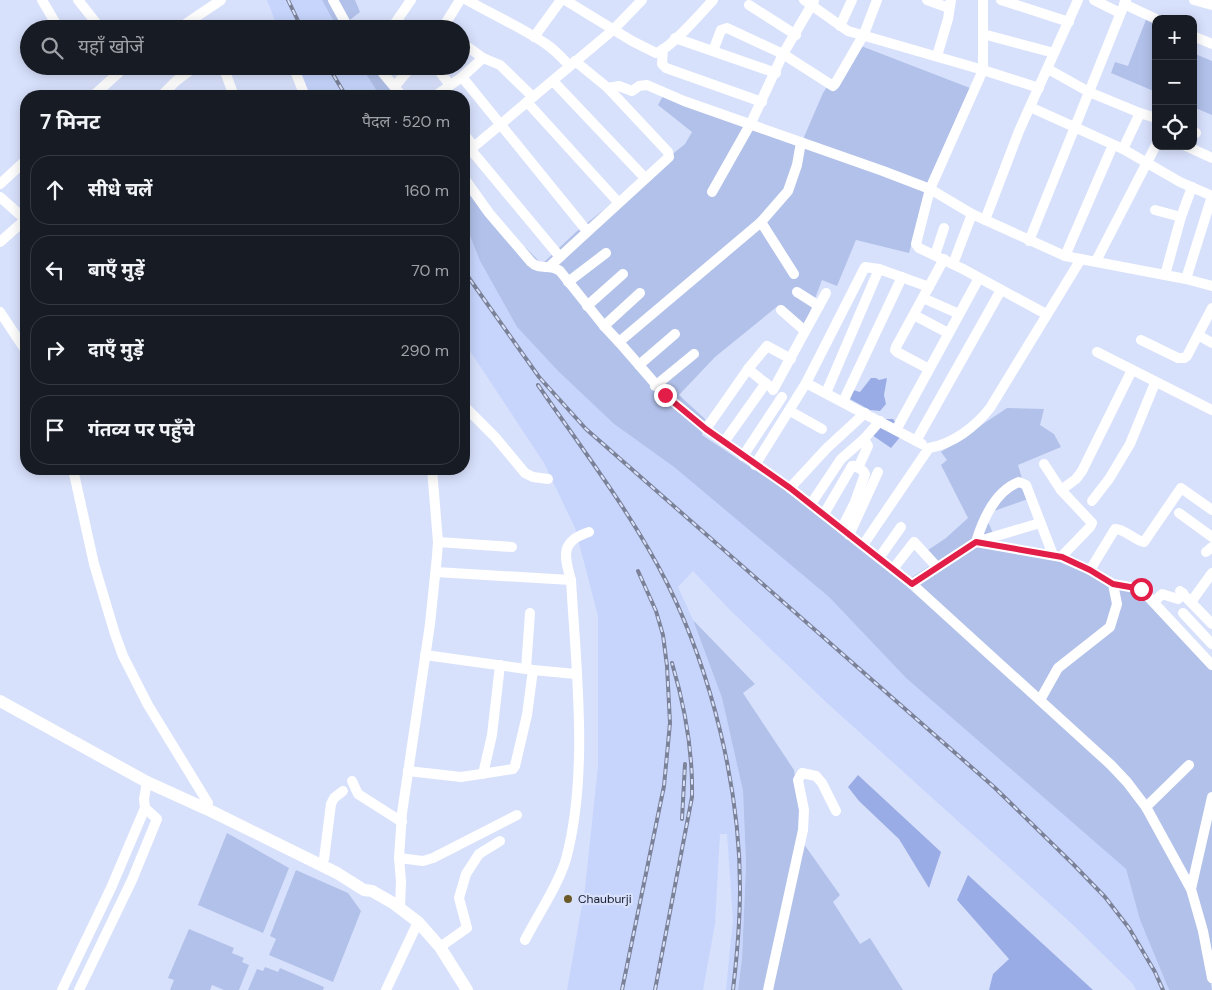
<!DOCTYPE html>
<html lang="hi">
<meta charset="utf-8">
<style>
body{margin:0;font-family:"DM Sans","Noto Sans Devanagari",sans-serif;background:#242831;color:#f1f3f6}
.controls{position:absolute;right:15px;top:15px;display:grid;overflow:hidden;border-radius:10px;box-shadow:0 2px 12px #0003}
.controls button{width:45px;height:45px;display:grid;place-items:center;padding:0;border:0;border-bottom:1px solid #363941;background:#171b24;color:#f1f3f6;font:25px sans-serif}
.stop{position:absolute;width:15px;height:15px;margin:-11px;border:4px solid #e11d48;border-radius:50%;background:#fff}
.stop.end{background:#e11d48;border-color:#fff;box-shadow:0 1px 5px #0008}
.list{margin:0;padding:0;list-style:none}
h2{display:flex;justify-content:space-between;align-items:center;height:65px;margin:0;padding:0 20px;font-size:21px}
h2 small{font-size:16px;font-weight:400;color:#9ea1a6}
.list li{display:grid;grid-template-columns:32px 1fr auto;gap:15px;align-items:center;box-sizing:border-box;height:70px;margin:0 10px 10px;padding:0 10px;border:1px solid #363941;border-radius:20px}
.list b{display:block;font-size:19px;white-space:nowrap}
.list em{font-size:16px;font-style:normal;color:#9ea1a6}
.icon{flex:none;width:28px;height:28px;fill:none;stroke:currentColor;stroke-width:2;stroke-linecap:round;stroke-linejoin:round}
.map{position:relative;flex:none;width:1212px;height:990px;overflow:hidden}
.search{position:absolute;background:#171b24;box-shadow:0 2px 12px #0003;left:20px;top:20px;width:450px;height:55px;display:flex;align-items:center;gap:12px;box-sizing:border-box;padding:0 18px;border-radius:28px;color:#9ea1a6;font-size:19px}
.panel{position:absolute;background:#171b24;box-shadow:0 2px 12px #0003;left:20px;top:90px;width:450px;height:385px;border-radius:20px}
.map>svg:first-child{display:block}
.built{fill:#c7d5fd}
.green{fill:#b2c1ea}
.forest{fill:#9aace5}
.lines{fill:none;stroke-linecap:round;stroke-linejoin:round}
.minor{stroke:#fff;stroke-width:10}
.major{stroke:#fff;stroke-width:12}
.rail-casing{stroke:#7b8298;stroke-width:4}
.rail{stroke:#d8e1fc;stroke-width:2;stroke-dasharray:5.5;stroke-linecap:butt}
.route{stroke:#e11d48;stroke-width:6}
.poi-dot{fill:#6b5927;stroke:#d8e1fc;stroke-width:2}
.labels{text-anchor:middle;stroke-width:4.5;stroke-linejoin:round;paint-order:stroke}
.poi-label{font-size:12px;fill:#161b2b;stroke:#d8e1fc;text-anchor:start}
</style>
<div class="map">
<svg width="1212" height="990" viewBox="0 0 1212 990">
<rect width="100%" height="100%" fill="#d8e1fc"/>
<!-- built -->
<g class="built">
<polygon points="267,0 324,0 339,29 278,29"/>
<polygon points="295,66 361,66 380,96 310,96"/>
<polygon points="464,221 480,261 517,327 558,371 614,424 674,467 829,597 906,678 1126,869 1140,920 1169,990 1136,990 1133,984 1072,924 827,703 729,609 693,571 678,587 693,620 722,698 743,791 746,864 742,959 738,990 726,990 733,919 727,834 720,834 715,924 703,990 567,990 585,888 598,766 598,616 575,528 544,463 464,342"/>
</g>
<!-- green -->
<g class="green">
<polygon points="322,0 355,0 360,12 347,22 352,29 338,29"/>
<polygon points="1147,17 1156,22 1156,92 1111,73 1115,62 1128,66"/>
<polygon points="856,44 970,88 928,181 909,253 856,240 837,286 822,280 805,325 779,305 715,357 679,395 705,419 702,435 809,506 904,582 936,562 928,550 946,538 968,518 941,465 947,460 941,452 1007,408 1044,409 1040,425 1054,434 1061,447 1018,465 1028,499 994,511 988,522 997,542 1061,555 1114,581 1142,587 1212,661 1212,968 1208,968 1212,990 1169,990 1140,920 1126,869 906,678 829,597 674,467 614,424 558,371 517,327 480,261 464,221 464,175 519,245 526,248 542,264 576,232 685,144 692,132 658,105 664,94 795,143 804,137 823,93"/>
<polygon points="1193,53 1212,61 1212,115 1193,107"/>
<polygon points="361,66 380,66 405,96 380,96"/>
<polygon points="693,620 755,684 743,693 794,770 801,818 801,840 840,895 833,902 860,944 870,938 903,990 738,990 742,959 746,864 743,791 722,698"/>
<polygon points="227,833 289,868 263,933 198,905"/>
<polygon points="296,870 348,893 361,911 333,982 269,955 276,939 270,936"/>
<polygon points="189,929 234,948 232,953 244,958 242,962 249,965 239,990 224,990 212,985 210,990 170,990 174,980 168,978"/>
<polygon points="265,967 278,972 280,968 324,987 323,990 248,990 257,969 263,971"/>
</g>
<!-- forest -->
<g class="forest">
<polygon points="871,378 876,378 879,380 887,378 884,395 886,404 880,411 870,410 848,398 853,390 860,392"/>
<polygon points="884,419 893,419 900,428 901,436 891,448 872,435"/>
<polygon points="858,775 941,852 929,888 899,839 859,801 848,787"/>
<polygon points="968,875 1093,990 989,990 993,974 1009,959 957,900"/>
</g>
<g class="lines">
<!-- minor -->
<g class="minor">
<polyline points="42,0 59,29"/>
<polyline points="78,0 101,29"/>
<polyline points="333,0 349,29"/>
<path d="M467,0C493,15 521,27 546,44C555,50 562,58 569,65"/>
<path d="M565,0L632,41L656,53C670,49 702,12 713,0"/>
<polyline points="804,0 848,31 983,70 1039,88"/>
<polyline points="927,0 949,8"/>
<polyline points="983,0 983,70 930,189 916,244 919,248 963,269 1046,314"/>
<polyline points="1001,0 1069,22"/>
<polyline points="1094,0 1120,13"/>
<polyline points="1194,0 1212,5"/>
<polyline points="1124,4 1156,19"/>
<polyline points="749,5 796,35"/>
<polyline points="840,26 852,0"/>
<polyline points="178,29 221,0"/>
<polyline points="391,29 411,0"/>
<polyline points="442,29 460,0"/>
<polyline points="983,34 1054,53"/>
<polyline points="1193,36 1212,44"/>
<polyline points="534,37 561,0"/>
<polyline points="675,38 776,73"/>
<polyline points="461,42 483,58"/>
<polyline points="663,49 662,64 666,68 762,102"/>
<polyline points="713,51 721,30 727,28 783,54 833,86 835,84 864,34 877,0"/>
<polyline points="937,56 948,19 951,0"/>
<polyline points="223,66 234,96"/>
<polyline points="293,66 305,96"/>
<polyline points="377,66 402,96"/>
<polyline points="435,66 450,85"/>
<polyline points="1048,69 1089,92 1126,0"/>
<polyline points="462,77 587,231"/>
<polyline points="553,81 645,178"/>
<polyline points="395,86 412,66"/>
<polyline points="608,88 619,86 632,91 639,86 647,85 684,101 883,171 930,189 972,214 1065,256 1186,279 1212,286"/>
<polyline points="93,96 126,66"/>
<polyline points="161,96 176,81 196,66"/>
<polyline points="435,96 462,77 483,58 500,65 533,97"/>
<polyline points="527,102 618,202"/>
<polyline points="1030,107 1123,149 1180,182 1212,196"/>
<polyline points="1193,131 1196,133"/>
<polyline points="464,134 474,147"/>
<polyline points="1186,146 1212,158"/>
<polyline points="1123,149 1140,113 1156,118"/>
<polyline points="471,150 560,257"/>
<polyline points="464,155 613,30 642,0"/>
<path d="M464,178L489,213L531,262C540,271 550,263 560,271L604,326L619,342L665,395L706,429L790,488L912,584L1111,765L1127,782L1146,807L1191,889L1203,931L1212,978"/>
<polyline points="0,184 26,160"/>
<polyline points="712,192 751,123 783,54 814,1"/>
<polyline points="0,197 26,220"/>
<polyline points="1155,210 1181,217"/>
<polyline points="985,220 1019,131 1078,0"/>
<polyline points="761,222 794,274"/>
<polyline points="1029,241 1089,92 1140,113"/>
<polyline points="0,242 26,219"/>
<polyline points="935,255 944,228"/>
<polyline points="1065,256 1113,145"/>
<polyline points="1096,261 1156,145"/>
<polyline points="953,264 972,214"/>
<polyline points="549,267 669,157 668,152 608,88 575,61"/>
<polyline points="1165,275 1181,217 1192,187"/>
<polyline points="1186,279 1212,196"/>
<polyline points="568,282 606,253"/>
<polyline points="797,292 819,306"/>
<polyline points="923,298 959,314"/>
<polyline points="587,306 623,274"/>
<polyline points="781,310 805,331"/>
<polyline points="0,312 26,351"/>
<polyline points="914,315 948,333"/>
<polyline points="604,326 640,293"/>
<polyline points="1198,335 1212,343"/>
<polyline points="1141,340 1178,358 1184,358 1187,356 1212,308"/>
<polyline points="619,342 761,222 788,191 797,165 801,142"/>
<polyline points="1097,352 1212,410"/>
<polyline points="639,365 675,334"/>
<polyline points="748,369 769,386"/>
<polyline points="929,369 897,352 895,350 896,347 944,259"/>
<polyline points="806,383 922,444"/>
<polyline points="655,386 694,354"/>
<polyline points="773,390 826,293"/>
<polyline points="826,393 879,269"/>
<polyline points="843,402 902,277"/>
<polyline points="464,406 495,437 525,473 533,477 548,479"/>
<polyline points="790,411 822,429"/>
<polyline points="706,429 748,369 767,346 791,359"/>
<polyline points="896,430 979,278"/>
<polyline points="916,441 1001,290"/>
<polyline points="724,442 766,383"/>
<polyline points="743,456 782,397"/>
<polyline points="1044,464 1061,490 1092,523 1090,527 1061,557"/>
<polyline points="755,465 806,383 865,267 879,269 929,287"/>
<polyline points="858,468 868,446 864,439"/>
<polyline points="73,469 94,564 115,634 123,656 148,705 208,803"/>
<polyline points="790,488 827,448 865,413"/>
<polyline points="1061,490 1076,479 1082,471 1132,370"/>
<polyline points="1092,501 1109,479 1130,444 1155,383"/>
<polyline points="811,504 841,459 864,439 880,421"/>
<polyline points="1179,513 1212,537"/>
<path d="M824,514L852,466C857,465 863,470 865,474L855,502L842,528"/>
<polyline points="849,535 878,472"/>
<polyline points="438,542 512,547"/>
<polyline points="976,542 1061,557 1090,570 1113,584 1117,604 1110,627 1058,668 1040,700"/>
<path d="M976,542C983,519 995,491 1019,482L1026,485L1053,555"/>
<path d="M863,545L929,448C953,444 975,427 990,408L1081,259"/>
<polyline points="1206,552 1212,547"/>
<polyline points="879,558 901,527"/>
<polyline points="893,569 914,542 937,567"/>
<path d="M1090,570L1115,529C1125,529 1134,540 1144,542L1181,488L1212,510"/>
<polyline points="436,572 571,580"/>
<polyline points="912,584 976,542 1040,523"/>
<polyline points="1113,584 1141,589 1212,665"/>
<polyline points="1180,591 1212,624"/>
<polyline points="1154,602 1162,594 1178,599 1183,593"/>
<polyline points="1191,602 1212,573"/>
<polyline points="1183,613 1212,644"/>
<polyline points="425,655 533,670 576,674"/>
<polyline points="526,669 530,613"/>
<polyline points="408,771 461,777 513,769 515,766 527,715 533,670"/>
<polyline points="483,774 492,735 500,665"/>
<polyline points="352,781 358,794 402,822"/>
<polyline points="1146,807 1189,765"/>
<polyline points="399,858 423,861 433,858 517,815"/>
<polyline points="324,859 331,804 334,798 343,791"/>
<polyline points="1191,889 1212,797"/>
<polyline points="400,908 401,881 399,858 402,813 430,624 437,556 438,542 432,469"/>
<path d="M525,940C537,916 559,884 566,859C589,774 576,667 571,580C564,556 560,541 589,532"/>
<polyline points="440,947 467,928 459,898 466,874 479,854 500,841"/>
<polyline points="62,990 111,888 145,808 144,799 147,782"/>
<polyline points="79,990 132,880 157,819 145,808"/>
<polyline points="386,990 418,922"/>
<polyline points="768,990 803,830 804,810 798,780 802,773 816,776 822,783 836,811"/>
</g>
<!-- major -->
<polyline class="major" points="0,701 147,782 213,812 337,873 364,890 372,891 393,903 418,922 440,947 467,990"/>
<!-- rail casing -->
<g class="rail-casing">
<g id="rail">
<polyline points="288,0 302,29"/>
<polyline points="328,66 346,96"/>
<polyline points="464,271 539,377 586,429 994,787 1073,864 1105,897 1129,928 1155,972 1163,990"/>
<path d="M538,385C582,449 633,515 668,585C712,674 740,788 740,888C740,922 737,956 733,990"/>
<polyline points="682,819 685,764"/>
<polyline points="622,990 664,786 670,723 667,666 663,635 656,611 638,571"/>
<path d="M655,990L692,797C693,752 685,707 672,663"/>
</g>
</g>
<!-- rail -->
<use href="#rail" class="rail"/>
</g>
<g class="lines">
<!-- route -->
<polyline class="route" points="665,395 706,429 790,488 912,584 976,542 1062,557 1090,570 1113,584 1141,589"/>
</g>
<!-- markers -->
<circle class="poi-dot" cx="568" cy="899" r="5"/>
<g class="labels">
<!-- poi labels -->
<g class="poi-label">
<text x="578" y="903">Chauburji</text>
</g>
</g>
</svg>
<div class="controls">
<button>+</button>
<button>−</button>
<button><svg class="icon" aria-label="locate" viewBox="0 0 24 24"><circle cx="12" cy="12" r="6"/><path d="M12 2v4M12 18v4M2 12h4M18 12h4"/></svg></button>
</div>
<div class="stop" style="left:1141px;top:589px"></div>
<div class="stop end" style="left:665px;top:395px"></div>
<div class="search"><svg class="icon" aria-label="search" viewBox="0 0 24 24"><circle cx="10" cy="10" r="6"/><path d="M15 15l6 6"/></svg>यहाँ खोजें</div>
<section class="panel">
<h2>7 मिनट<small>पैदल · 520 m</small></h2>
<ul class="list">
<li><svg class="icon" aria-label="ahead" viewBox="0 0 24 24"><path d="M12 20V5M6 11l6-6 6 6"/></svg><div><b>सीधे चलें</b></div><em>160 m</em></li>
<li><svg class="icon" aria-label="left" viewBox="0 0 24 24"><path d="M17 20v-9H6M10 6l-5 5 5 5"/></svg><div><b>बाएँ मुड़ें</b></div><em>70 m</em></li>
<li><svg class="icon" aria-label="right" viewBox="0 0 24 24"><path d="M7 20v-9h11M14 6l5 5-5 5"/></svg><div><b>दाएँ मुड़ें</b></div><em>290 m</em></li>
<li><svg class="icon" aria-label="arrive" viewBox="0 0 24 24"><path d="M6 21V4h12l-3 4 3 4H6"/></svg><div><b>गंतव्य पर पहुँचे</b></div></li>
</ul>
</section>
</div>
